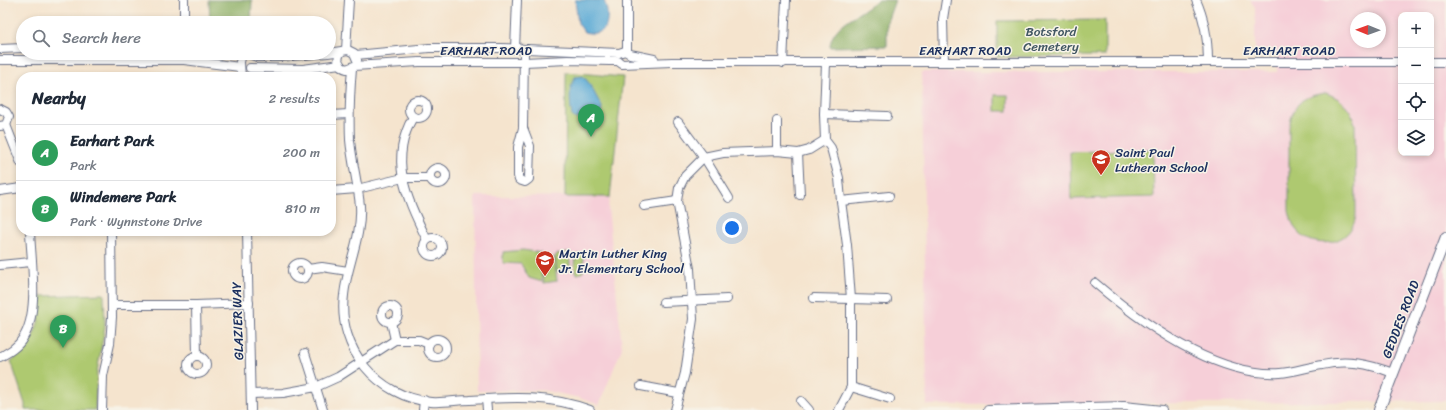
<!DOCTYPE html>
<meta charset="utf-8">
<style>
body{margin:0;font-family:Sriracha,sans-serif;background:#f6f6f7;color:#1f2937}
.controls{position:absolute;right:12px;top:12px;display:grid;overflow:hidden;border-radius:8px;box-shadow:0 2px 6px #0003}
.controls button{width:36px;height:36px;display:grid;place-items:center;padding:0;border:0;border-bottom:1px solid #e0e1e3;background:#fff;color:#1f2937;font:20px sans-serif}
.compass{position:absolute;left:1350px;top:12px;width:36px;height:36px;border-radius:50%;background:#fff;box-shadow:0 2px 6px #0003;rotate:271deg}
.you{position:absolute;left:732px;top:228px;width:14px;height:14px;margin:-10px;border:3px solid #fff;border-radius:50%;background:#1a73e8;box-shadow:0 0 0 6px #1a73e833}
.badge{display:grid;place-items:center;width:26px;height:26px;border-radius:50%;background:#0f766e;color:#fff;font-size:13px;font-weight:700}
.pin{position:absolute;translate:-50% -33px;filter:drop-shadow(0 1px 2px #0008)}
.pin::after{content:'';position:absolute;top:21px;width:14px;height:12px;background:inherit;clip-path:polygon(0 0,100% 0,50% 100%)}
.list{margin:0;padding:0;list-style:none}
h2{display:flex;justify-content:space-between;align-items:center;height:52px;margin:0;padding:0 16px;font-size:17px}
h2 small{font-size:13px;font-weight:400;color:#747a83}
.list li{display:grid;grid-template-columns:26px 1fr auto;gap:12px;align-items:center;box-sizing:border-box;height:56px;padding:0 16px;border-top:1px solid #e0e1e3}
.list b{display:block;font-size:15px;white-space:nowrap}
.list p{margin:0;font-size:13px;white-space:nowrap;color:#747a83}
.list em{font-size:13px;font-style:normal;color:#747a83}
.icon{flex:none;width:22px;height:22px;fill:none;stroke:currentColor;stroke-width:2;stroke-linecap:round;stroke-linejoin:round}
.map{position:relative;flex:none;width:1446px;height:410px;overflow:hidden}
.search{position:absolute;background:#fff;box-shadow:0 2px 6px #0003;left:16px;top:16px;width:320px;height:44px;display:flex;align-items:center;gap:10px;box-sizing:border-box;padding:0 14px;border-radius:22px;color:#747a83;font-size:15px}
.panel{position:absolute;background:#fff;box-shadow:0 2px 6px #0003;left:16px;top:72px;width:320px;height:164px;border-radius:16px}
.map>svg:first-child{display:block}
.built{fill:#f6cfd8;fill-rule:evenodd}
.green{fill:#aec970;stroke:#647c67}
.forest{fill:#8aad62;stroke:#526e60}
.water{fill:#5caad6;stroke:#3c6c9a}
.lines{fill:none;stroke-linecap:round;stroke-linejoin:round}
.minor-casing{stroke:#676e85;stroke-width:10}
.major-casing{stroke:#676e85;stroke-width:12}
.minor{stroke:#fff;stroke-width:8}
.major{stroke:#fff;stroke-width:10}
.labels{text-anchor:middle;stroke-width:3;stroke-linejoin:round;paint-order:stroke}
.park-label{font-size:13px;fill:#405662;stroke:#f7f3e8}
.street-label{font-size:13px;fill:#1b2f5e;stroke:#f7f3e8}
.poi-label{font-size:13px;fill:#1b2f5e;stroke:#f7f3e8;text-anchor:start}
</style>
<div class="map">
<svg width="1446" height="410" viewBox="0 0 1446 410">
<rect width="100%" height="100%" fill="#f7f3e8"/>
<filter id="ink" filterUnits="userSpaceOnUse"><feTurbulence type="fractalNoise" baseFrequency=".025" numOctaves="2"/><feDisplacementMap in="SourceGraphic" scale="8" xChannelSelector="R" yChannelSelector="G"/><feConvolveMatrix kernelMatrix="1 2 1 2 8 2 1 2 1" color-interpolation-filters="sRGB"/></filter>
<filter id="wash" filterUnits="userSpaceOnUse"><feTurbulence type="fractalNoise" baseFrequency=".012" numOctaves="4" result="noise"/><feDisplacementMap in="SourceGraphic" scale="16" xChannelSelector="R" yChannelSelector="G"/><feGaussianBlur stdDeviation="0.9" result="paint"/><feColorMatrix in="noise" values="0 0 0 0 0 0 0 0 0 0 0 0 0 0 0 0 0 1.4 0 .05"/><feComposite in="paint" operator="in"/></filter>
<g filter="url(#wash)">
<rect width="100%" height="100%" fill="#f5e4ce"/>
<!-- built -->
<g class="built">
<path d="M1250,0H1446V401L927,405L922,72H1277V56H1255V7ZM1401,15H1431V153H1401ZM1356,18H1380V42H1356Z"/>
<polygon points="475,196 610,197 608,207 622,348 599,405 580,398 542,390 477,391"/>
</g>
<!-- green -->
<g class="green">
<polygon points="1105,20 1105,56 997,57 997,21"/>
<polygon points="566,72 623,77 610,197 565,197"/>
<path d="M1326,93C1342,99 1352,108 1355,125L1356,211C1356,214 1356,219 1354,223C1346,245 1315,249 1299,233C1293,227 1291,219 1289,211V127C1294,103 1302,96 1326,93Z"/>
<rect x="995" y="95" width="13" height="16"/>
<polygon points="1153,149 1154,197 1071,199 1070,152"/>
<polygon points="523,250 542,253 540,261 542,282 529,278 521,264 503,263 503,252"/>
<polygon points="568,252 570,253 570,269 557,272 555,256 557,254"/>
<polygon points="578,254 583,254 584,256 583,272 578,274 575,273 574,262"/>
<polygon points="554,258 557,281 544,283 541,260"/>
<path d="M104,294L105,327L97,372L95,410H25V404L11,361C34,344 41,323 41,296Z"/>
</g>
<!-- forest -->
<g class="forest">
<polygon points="209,0 252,0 251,23 210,23"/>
<path d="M877,0H895L887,22V46L830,47C831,23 863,14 877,0Z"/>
</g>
<!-- water -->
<g class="water">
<path d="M575,0H604C605,4 607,8 607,12C609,30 600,36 584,32L578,23Z"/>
<path d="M583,76L589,83L602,107L600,121L595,126H589L588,120L584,117L576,119L572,116C570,103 568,89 575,77Z"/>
</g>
</g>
<g filter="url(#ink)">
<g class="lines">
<!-- minor casing -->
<g class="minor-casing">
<g id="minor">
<polyline points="184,0 184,23"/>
<path d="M1196,0C1205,20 1208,40 1208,61"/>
<polyline points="0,49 23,48"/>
<polyline points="515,49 517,0"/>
<polyline points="346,50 349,0"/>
<polyline points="627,51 627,0"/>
<path d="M341,52C336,59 338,67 347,69L354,66L419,62H524L568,60L610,61H618L622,64L672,62H1401"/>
<polyline points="230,53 244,53"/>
<polyline points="246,53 257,57 280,57 328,53 348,50 354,53 357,60"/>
<polyline points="356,55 429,48 501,48 619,53 625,51 630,54 654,59"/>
<polyline points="0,60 184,60 240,67"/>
<polyline points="944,62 943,19 946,0"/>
<polyline points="1431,62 1446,62"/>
<polyline points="783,63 786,0"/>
<polyline points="826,63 824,114 825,140 831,148 839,178 841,201 847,245 851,299 851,387 839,410"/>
<polyline points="250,68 303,69 340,64"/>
<path d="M352,68C350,92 349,116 350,140C352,162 358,184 360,206C362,237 347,265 344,295C337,349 378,397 431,402C444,403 458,400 470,400C513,397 549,395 590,410"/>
<polyline points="241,77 240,62 242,54"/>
<circle cx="418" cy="109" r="9"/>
<polyline points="0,109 6,112 9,117 6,125 0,126"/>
<polyline points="824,114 887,116"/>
<polyline points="331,115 349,114"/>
<path d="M413,117C388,161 407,198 427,240"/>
<polyline points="777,121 777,151"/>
<polyline points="678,122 704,157 729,198"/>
<polyline points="6,125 21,163"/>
<polyline points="523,128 530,146 529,179 525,182 519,180 518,176 518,147 523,128 524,50"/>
<polyline points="798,153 800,195"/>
<circle cx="438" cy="176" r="8"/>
<polyline points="0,191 21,188"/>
<polyline points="331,191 357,189 403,178 430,178"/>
<polyline points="841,201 889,196"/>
<polyline points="644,206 677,201"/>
<polyline points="247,231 251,410"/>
<circle cx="433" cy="247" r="9"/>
<circle cx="300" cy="271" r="8"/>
<polyline points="0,265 31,262"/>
<polyline points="308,269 322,267 348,271"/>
<path d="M1095,283C1142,323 1215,377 1280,373C1294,372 1308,367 1322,365C1347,359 1369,364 1393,373"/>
<polyline points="814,298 887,300"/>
<polyline points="663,302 727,299"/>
<polyline points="112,305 196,305 249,303"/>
<polyline points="196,305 197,356"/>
<circle cx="390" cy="314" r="8"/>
<polyline points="391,322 395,340"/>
<circle cx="437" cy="348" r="9"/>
<polyline points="305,353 323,410"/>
<circle cx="197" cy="365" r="9"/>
<path d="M0,357C9,352 18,347 23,338C40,312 31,261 30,231"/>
<polyline points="641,386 678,393"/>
<polyline points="851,387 890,399"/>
<polyline points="251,394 283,393 316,387 338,377 395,340 419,340 429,344"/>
<polyline points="486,399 487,410"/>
<polyline points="801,401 809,410"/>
<polyline points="102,410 103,376 110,344 112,317 111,231"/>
<polyline points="423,410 424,400"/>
<polyline points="675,410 685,373 693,319 690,269 677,201 679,188 685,176 704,157 723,153 777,151 798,153 809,150 825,140"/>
<polyline points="988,410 1124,406 1162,410"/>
</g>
</g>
<!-- major casing -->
<g class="major-casing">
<polyline id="major" points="1379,410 1446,237"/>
</g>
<!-- minor -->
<use href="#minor" class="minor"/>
<!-- major -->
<use href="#major" class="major"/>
</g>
</g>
<!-- icons -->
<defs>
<g id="school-pin" transform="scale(1)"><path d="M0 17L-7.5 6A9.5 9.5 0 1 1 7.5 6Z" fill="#c8321e" stroke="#f7f3e8"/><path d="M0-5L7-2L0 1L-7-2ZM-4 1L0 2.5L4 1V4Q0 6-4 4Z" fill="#fff"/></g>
</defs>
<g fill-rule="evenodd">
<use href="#school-pin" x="1101" y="159"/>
<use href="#school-pin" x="545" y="260"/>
</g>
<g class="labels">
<!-- park labels -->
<g class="park-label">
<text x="1051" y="36">Botsford<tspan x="1051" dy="15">Cemetery</tspan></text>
</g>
<!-- street labels -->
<g class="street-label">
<text x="486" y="55">EARHART ROAD</text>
<text x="965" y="55">EARHART ROAD</text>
<text x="1289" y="55">EARHART ROAD</text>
<text transform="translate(1400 319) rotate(-69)" y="5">GEDDES ROAD</text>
<text transform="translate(237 321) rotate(-92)" y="5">GLAZIER WAY</text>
</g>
<!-- poi labels -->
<g class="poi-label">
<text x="1115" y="157">Saint Paul<tspan x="1115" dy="15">Lutheran School</tspan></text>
<text x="559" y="258">Martin Luther King<tspan x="559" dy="15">Jr. Elementary School</tspan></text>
</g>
</g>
</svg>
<div class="controls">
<button>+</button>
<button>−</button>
<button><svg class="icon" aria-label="locate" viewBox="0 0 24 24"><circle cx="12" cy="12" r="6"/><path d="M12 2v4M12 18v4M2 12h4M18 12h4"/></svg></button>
<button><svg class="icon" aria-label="layers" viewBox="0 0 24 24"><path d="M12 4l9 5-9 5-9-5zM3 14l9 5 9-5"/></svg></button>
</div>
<svg class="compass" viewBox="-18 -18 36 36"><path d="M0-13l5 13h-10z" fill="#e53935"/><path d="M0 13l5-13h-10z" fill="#747a83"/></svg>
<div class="you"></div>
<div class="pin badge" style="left:591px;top:137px;background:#2e9e5b">A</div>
<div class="pin badge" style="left:63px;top:348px;background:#2e9e5b">B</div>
<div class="search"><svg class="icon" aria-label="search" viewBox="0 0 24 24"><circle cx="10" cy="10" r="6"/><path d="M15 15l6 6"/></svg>Search here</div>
<section class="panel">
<h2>Nearby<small>2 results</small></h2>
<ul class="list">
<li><span class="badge" style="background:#2e9e5b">A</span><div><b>Earhart Park</b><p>Park</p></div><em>200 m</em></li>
<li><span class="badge" style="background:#2e9e5b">B</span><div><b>Windemere Park</b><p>Park · Wynnstone Drive</p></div><em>810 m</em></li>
</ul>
</section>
</div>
